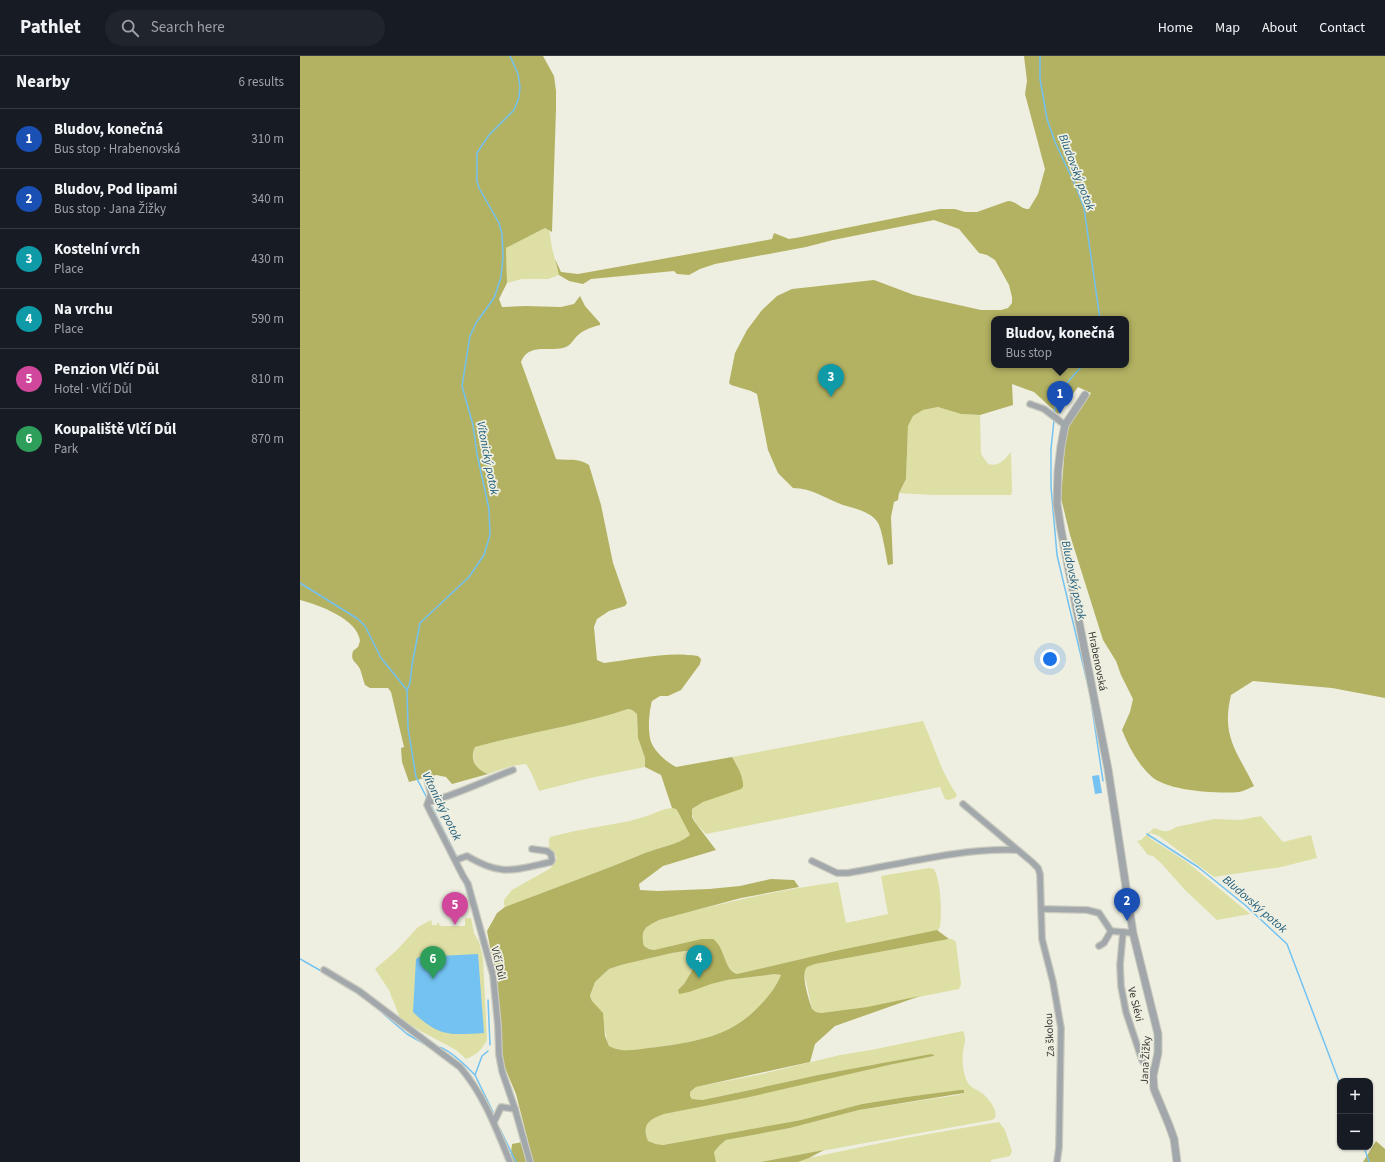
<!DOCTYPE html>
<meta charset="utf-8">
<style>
body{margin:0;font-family:"Source Sans 3",sans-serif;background:#20242c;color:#f1f3f6}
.controls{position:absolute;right:12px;bottom:12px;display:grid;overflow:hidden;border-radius:8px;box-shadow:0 1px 3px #0004}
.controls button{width:36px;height:36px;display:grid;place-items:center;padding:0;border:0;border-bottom:1px solid #363941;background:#171b24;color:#f1f3f6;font:20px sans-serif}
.you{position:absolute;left:750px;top:603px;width:14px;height:14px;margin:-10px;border:3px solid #fff;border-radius:50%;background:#1a73e8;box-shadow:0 0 0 6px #1a73e833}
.badge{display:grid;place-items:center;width:26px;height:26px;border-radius:50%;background:#0b8043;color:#fff;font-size:13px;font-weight:700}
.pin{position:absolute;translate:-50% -33px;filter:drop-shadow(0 1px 2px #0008)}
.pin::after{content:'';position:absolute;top:21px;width:14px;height:12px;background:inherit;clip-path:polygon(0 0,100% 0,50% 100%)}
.popup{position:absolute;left:691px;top:260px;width:138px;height:52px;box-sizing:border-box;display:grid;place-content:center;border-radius:8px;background:#171b24;filter:drop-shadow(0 1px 3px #0005);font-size:13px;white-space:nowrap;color:#9ea1a6}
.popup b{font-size:15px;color:#f1f3f6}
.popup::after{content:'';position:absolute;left:50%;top:100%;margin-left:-8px;border:8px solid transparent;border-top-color:#171b24}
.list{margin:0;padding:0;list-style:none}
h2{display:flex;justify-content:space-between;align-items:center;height:52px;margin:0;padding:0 16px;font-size:17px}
h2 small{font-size:13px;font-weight:400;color:#9ea1a6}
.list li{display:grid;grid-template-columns:26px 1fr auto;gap:12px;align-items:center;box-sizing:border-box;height:60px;padding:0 16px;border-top:1px solid #363941}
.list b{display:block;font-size:15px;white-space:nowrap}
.list p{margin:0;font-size:13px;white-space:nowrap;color:#9ea1a6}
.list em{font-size:13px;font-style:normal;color:#9ea1a6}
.icon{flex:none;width:22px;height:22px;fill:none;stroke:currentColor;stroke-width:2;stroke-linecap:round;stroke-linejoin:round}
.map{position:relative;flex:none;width:1085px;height:1106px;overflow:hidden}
header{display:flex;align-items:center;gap:24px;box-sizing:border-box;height:56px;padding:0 20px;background:#171b24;border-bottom:1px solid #363941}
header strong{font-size:19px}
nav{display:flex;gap:22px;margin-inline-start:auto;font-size:14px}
.search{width:280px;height:36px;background:#20242c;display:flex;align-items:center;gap:10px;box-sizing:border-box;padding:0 14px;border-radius:22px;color:#9ea1a6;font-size:15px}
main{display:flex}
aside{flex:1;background:#171b24}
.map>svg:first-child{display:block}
.green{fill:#dedfa4}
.forest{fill:#b3b262;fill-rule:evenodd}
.water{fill:#73c2f1}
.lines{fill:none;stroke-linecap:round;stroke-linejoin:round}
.stream{stroke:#73c2f1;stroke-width:1.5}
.minor-casing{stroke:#c9cabe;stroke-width:8}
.tertiary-casing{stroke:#c9cabe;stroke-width:9}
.minor{stroke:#a1a7ab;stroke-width:5.5}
.tertiary{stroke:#a1a7ab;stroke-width:7}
.labels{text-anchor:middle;stroke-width:3.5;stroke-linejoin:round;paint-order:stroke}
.street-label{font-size:11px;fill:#373832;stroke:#eeefe1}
.water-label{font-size:12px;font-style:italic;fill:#1e5b7a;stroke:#eeefe1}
</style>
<header>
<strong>Pathlet</strong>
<div class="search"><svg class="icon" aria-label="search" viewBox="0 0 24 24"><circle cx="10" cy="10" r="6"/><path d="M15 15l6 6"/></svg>Search here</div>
<nav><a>Home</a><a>Map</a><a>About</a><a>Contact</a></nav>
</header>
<main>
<aside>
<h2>Nearby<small>6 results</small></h2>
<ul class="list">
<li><span class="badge" style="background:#1a4fb4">1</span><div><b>Bludov, konečná</b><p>Bus stop · Hrabenovská</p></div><em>310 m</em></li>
<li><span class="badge" style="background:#1a4fb4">2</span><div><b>Bludov, Pod lipami</b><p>Bus stop · Jana Žižky</p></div><em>340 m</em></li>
<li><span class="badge" style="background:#0f9aa8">3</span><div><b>Kostelní vrch</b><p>Place</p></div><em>430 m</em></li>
<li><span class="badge" style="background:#0f9aa8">4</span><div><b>Na vrchu</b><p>Place</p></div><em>590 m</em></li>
<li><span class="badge" style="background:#d1479c">5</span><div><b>Penzion Vlčí Důl</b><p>Hotel · Vlčí Důl</p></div><em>810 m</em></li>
<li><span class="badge" style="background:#2e9e5b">6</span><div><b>Koupaliště Vlčí Důl</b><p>Park</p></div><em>870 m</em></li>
</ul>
</aside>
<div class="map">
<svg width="1085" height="1106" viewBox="0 0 1085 1106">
<rect width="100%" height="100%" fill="#eeefe1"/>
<!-- green -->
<g class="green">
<polygon points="245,172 249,173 252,192 259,219 248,223 222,223 207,227 206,192"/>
<path d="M638,351L661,358L680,359L681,398L688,408C699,411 704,404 711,396L712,435L711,439H632L599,437L606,423L608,370L613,360L623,354Z"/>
<path d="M328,653L332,654L337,658L338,682L345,702V711C327,715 308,718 290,722C273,726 256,731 239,735L231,716L226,708L211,710L188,718C176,713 170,704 175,691C226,677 278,670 328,653Z"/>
<path d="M623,665C634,689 641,717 657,739L655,742L648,744L645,743L640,731L406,778C398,770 391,764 392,753L403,746L415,741L439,715L437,709L432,701Z"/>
<path d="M372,752L376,753L378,756L390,779C379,789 360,791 345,797C299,816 252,833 205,851L204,849V844L212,834L251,812L257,802L254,796L249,793V784L250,781L275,775L330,765L347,760L365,753Z"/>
<path d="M961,760L983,786L1011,779L1017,802L981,811L914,821L859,780L851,777L848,779L851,783L887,806L950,858L917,864L885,834L862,808L853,800L848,799L837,785L841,784L854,772C863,775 867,778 876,771L914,763L940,764Z"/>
<path d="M629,812L634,813C641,826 642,857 640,871L638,874L633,875L540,894L437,918C427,914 425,902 421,892L401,883L354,894L349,893L344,890C340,874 345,871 359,864C418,848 477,834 538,826L546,867L588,858L581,820Z"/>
<path d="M131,862L132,869H137V867H139L140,870H165V862H171L174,877L179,886L183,902L187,984C181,994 178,998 166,1003L156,994L117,973L100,962L89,934L75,913L96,895L118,871L131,864Z"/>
<polygon points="649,883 652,883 656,886 661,928 659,933 567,951 521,957 516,956 512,953 504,916 507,911 515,908"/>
<path d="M399,893L402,895V898L384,928L378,934L427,924L475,918L481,919C474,937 453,959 436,969C412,984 376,989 348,992C338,993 327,996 317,993C314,993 312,991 309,990C306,983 306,977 304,970C301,959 295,951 290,941L295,926L309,913L321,909L372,897Z"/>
<path d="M663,975C667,982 664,988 663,996C662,1005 663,1019 668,1027C671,1032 678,1034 683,1038C689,1043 698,1054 695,1062L692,1064L460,1106H416L414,1096L420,1089L426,1084L490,1072L559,1054L658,1039L664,1037V1034L606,1041L562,1048L501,1064L363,1089L356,1088L348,1085C341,1068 350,1063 364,1058L589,1009L634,1000L631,998L518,1019L450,1034L401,1044L392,1043L390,1040V1036L396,1031L462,1018L540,999L571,994Z"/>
<path d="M699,1066L705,1074L712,1095L710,1100L691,1104V1106H498L509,1102C572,1088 635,1076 699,1066Z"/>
</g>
<!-- forest -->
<g class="forest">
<path d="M0,0H243L254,20L256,35V53L252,176L245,172L206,192L207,227L199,243L202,251L225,250L261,251L274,248L280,240L285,250L300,267V269C292,271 283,274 277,280C273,284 271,289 266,291C250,297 229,286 221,306L256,403C269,405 277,401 289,409L301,449L313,507L327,547L325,550L309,555L297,563L294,571L297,604L304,607C335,603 368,595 398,600L401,603L400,608L381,634L368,640H360L352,645C349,655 347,678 352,688C357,698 367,706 376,711L432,701C437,709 444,722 443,731L441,733L403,746L392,753V761L394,765L416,794L363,810L339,828L340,834L358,835L409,833L440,830L471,823L494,824L499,831L441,842L359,864C345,871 340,874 344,890L349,893L354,894L401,883H413C426,892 423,913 437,918L540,894L637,874L649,883L515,908L507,911C500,918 509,944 512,953L516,956L521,957L567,951L620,940L535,970L515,988L510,1006L396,1031L390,1036V1040L392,1043L402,1044L450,1034L518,1019L631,998L634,999V1000L589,1009L445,1042L364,1058C350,1063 341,1068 348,1085L356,1088L363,1089L501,1064L562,1048L606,1041L660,1034H664V1037L559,1054L490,1072L426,1084L420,1089L414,1096L416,1106H210L212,1088L228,1085L216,1038L203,1007L195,917L187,875L197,857L205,851C252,833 299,816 345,797C360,791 378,789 390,779L378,756L376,753L372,752L361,719L345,711V702L338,682L337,658L332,654L328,653C278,670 226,677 175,691C169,704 176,713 188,718L152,728L146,721L136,719L109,726L102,706L101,692L104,691L91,636L88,632H70L65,629C63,624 62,618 60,613C56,605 50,606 53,595L58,591L60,585C58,563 19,549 0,544ZM399,893L402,895V898L384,928L378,934L379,938L389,936L411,928L427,924L475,918L481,919C474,937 453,959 436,969C412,984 376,989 348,992C338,993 327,996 317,993C315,993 312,991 309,990L305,980L303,957L292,945L290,940L295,926L309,913L321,909L372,897Z"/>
<path d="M724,0H1085V642L1032,632L953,625L931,639C921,681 937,695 954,730C949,732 944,735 939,736C918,738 866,735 851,720C837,707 829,691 822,674L830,656L833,643L821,619L816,605L803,584L770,479L761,442L765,389L769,370L791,337L778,331L758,358L734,336L712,328L713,349L680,359L661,358L638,351L623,354L613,360L608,370L606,423L599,437L598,444L594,446L591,461L593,508L588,509C586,500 582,473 578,467C572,456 554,452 543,449C526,443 512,432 493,432L478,417L468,394L457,338L451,335L431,329L429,327L435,297L447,274L462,254L477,240L492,233L574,224L614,239L681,254H701L708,252L712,247V241L709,229L695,204L687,199L679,197L659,173L634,164L533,184L506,191L415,208L400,213L389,219L377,218L374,215L291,223L283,228L269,225L259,219L255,203L261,216L278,218L451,187L472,183L474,177L489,183L501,181L640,153H655L665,156H677L708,145C717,145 720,153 729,153L738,138L745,113L725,38L727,25ZM694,263H826V309H694Z"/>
<polygon points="1076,1085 1085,1093 1085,1106 1063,1106"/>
<polygon points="524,1094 509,1102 498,1106 460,1106"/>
</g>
<!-- water -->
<g class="water">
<polygon points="799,719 802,737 795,738 792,720"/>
<path d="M178,898L184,977C149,979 139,981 113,956L116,903L119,901Z"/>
</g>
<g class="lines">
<!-- stream -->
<g class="stream">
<polyline points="740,0 740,23 747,63 755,86 777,133 784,152 800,263"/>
<path d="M754,358C756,337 769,324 783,309"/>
<polyline points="754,364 751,393 751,431 757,499 790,638"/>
<polyline points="0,527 58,563 65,570 81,602 107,634"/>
<polyline points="791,645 803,725"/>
<polyline points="127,742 116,721 108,672 107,634 110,627 112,609 120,567 169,521 184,499 190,479 189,453 177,398 173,369 162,330 170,280 176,267 194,242 201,221 203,201 202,178 199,167 179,132 177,125 177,97 189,79 214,54 219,41 220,31 218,18 210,0"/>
<polyline points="130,747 157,801"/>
<polyline points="847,778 898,811 945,849 987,888 1040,1028"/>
<polyline points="165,829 171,849"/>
<polyline points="0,903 23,916"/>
<polyline points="65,942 107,978 128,990"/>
<polyline points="188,944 190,989"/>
<path d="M138,991C149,992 167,1011 175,1019"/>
<polyline points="188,995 182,1000 175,1019 193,1056"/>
<polyline points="200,1073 216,1106"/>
<polyline points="1064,1091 1069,1106"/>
</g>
<!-- minor casing -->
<g class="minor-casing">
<g id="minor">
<polyline points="730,348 744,353 765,369"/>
<polyline points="126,720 131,738 127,749 163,820 168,828 171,839 193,919 198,970 199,999 202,1015 215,1053 230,1106"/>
<path d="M129,746C158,738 184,725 213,714"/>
<polyline points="663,748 732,806 738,812 740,818 742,883 753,926 761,972 759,1091 757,1106"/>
<path d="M156,804L167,800C202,821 214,814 251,806L252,804L251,798L247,795L232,793"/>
<path d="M512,805L537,817H548C602,808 661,792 716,794"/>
<polyline points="742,853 787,854 799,857 811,875"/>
<polyline points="811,875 833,877"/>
<polyline points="823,876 820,909 821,930 826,956 842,1004 853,1020"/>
<polyline points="799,890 804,887 811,875"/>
<path d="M24,914L59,935L160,1011C184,1039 196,1072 210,1106"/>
<polyline points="194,1066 201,1051 215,1053"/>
</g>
</g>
<!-- tertiary casing -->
<g class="tertiary-casing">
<polyline id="tertiary" points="785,339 765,369 761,390 758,415 757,448 761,474 808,713 833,877 858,978 858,997 853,1020 854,1033 869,1069 874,1083 877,1106"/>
</g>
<!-- minor -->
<use href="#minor" class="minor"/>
<!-- tertiary -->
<use href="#tertiary" class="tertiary"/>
</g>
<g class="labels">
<!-- street labels -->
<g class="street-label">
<text transform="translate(798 605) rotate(79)" y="4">Hrabenovská</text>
<text transform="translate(199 907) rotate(77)" y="4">Vlčí Důl</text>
<text transform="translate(836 948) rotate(76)" y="4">Ve Slévi</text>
<text transform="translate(749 979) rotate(-93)" y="4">Za školou</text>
<text transform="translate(845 1004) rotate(-87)" y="4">Jana Žižky</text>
</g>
<!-- water labels -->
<g class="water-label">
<text transform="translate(777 116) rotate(69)" y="4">Bludovský potok</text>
<text transform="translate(188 402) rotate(79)" y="4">Vítonický potok</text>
<text transform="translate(774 524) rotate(78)" y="4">Bludovský potok</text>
<text transform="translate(142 750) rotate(64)" y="4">Vítonický potok</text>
<text transform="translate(955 848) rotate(41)" y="4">Bludovský potok</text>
</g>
</g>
</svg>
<div class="controls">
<button>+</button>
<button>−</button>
</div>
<div class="you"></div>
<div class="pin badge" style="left:760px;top:358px;background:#1a4fb4">1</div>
<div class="popup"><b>Bludov, konečná</b>Bus stop</div>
<div class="pin badge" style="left:827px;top:865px;background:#1a4fb4">2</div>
<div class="pin badge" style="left:531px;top:341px;background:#0f9aa8">3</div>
<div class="pin badge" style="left:399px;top:922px;background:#0f9aa8">4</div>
<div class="pin badge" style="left:155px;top:869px;background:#d1479c">5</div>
<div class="pin badge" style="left:133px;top:923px;background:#2e9e5b">6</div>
</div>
</main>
